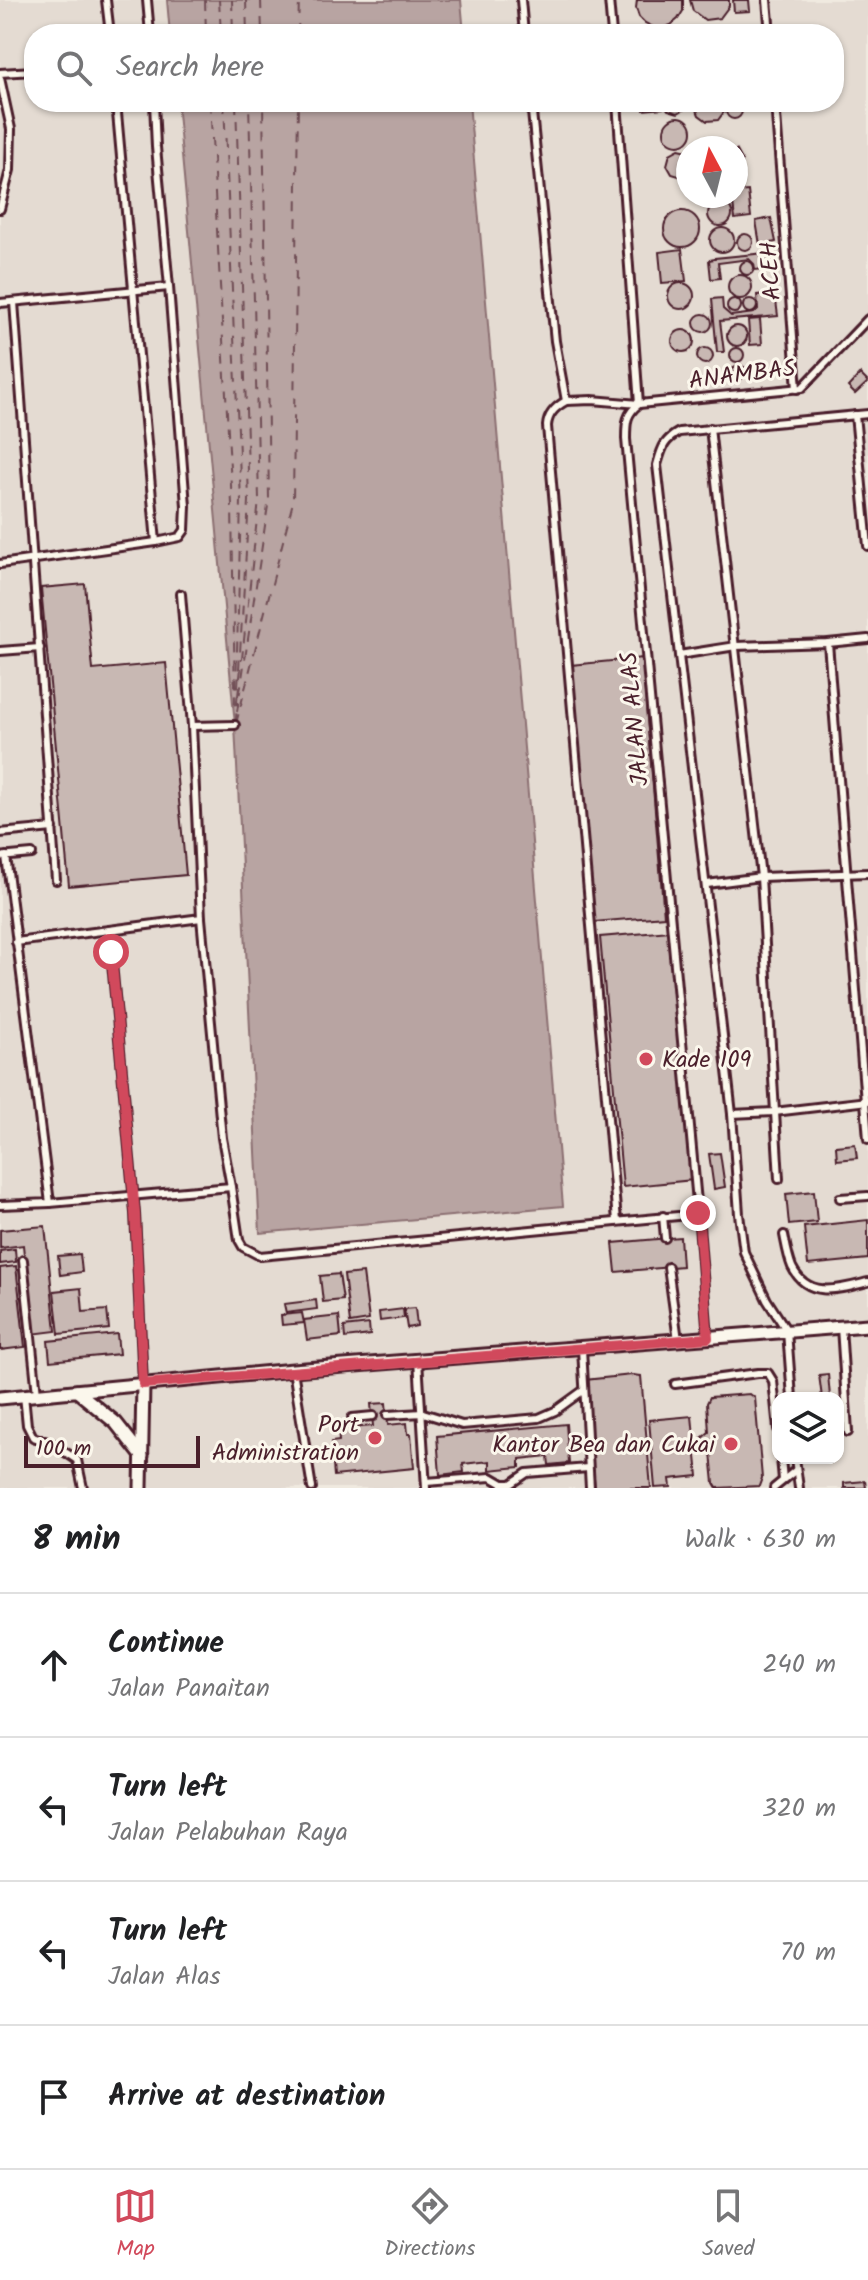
<!DOCTYPE html>
<meta charset="utf-8">
<style>
body{margin:0;font-family:Kalam,sans-serif;background:#f2f2f2;color:#202124}
.controls{position:absolute;right:24px;bottom:24px;display:grid;overflow:hidden;border-radius:16px;box-shadow:0 2px 6px #0004}
.controls button{width:72px;height:72px;display:grid;place-items:center;padding:0;border:0;border-bottom:2px solid #e0e0e0;background:#fff;color:#202124;font:40px sans-serif}
.compass{position:absolute;left:676px;top:136px;width:72px;height:72px;border-radius:50%;background:#fff;box-shadow:0 2px 6px #0004;rotate:353deg}
.scale{position:absolute;left:24px;bottom:20px;width:176px;box-sizing:border-box;padding-left:8px;border:4px solid #4a1f2b;border-top:0;font-size:22px;line-height:28px;white-space:nowrap;color:#4a1f2b;-webkit-text-stroke:6px #fbf7ec;paint-order:stroke}
.stop{position:absolute;width:24px;height:24px;margin:-18px;border:6px solid #d1495b;border-radius:50%;background:#fff}
.stop.end{background:#d1495b;border-color:#fff;box-shadow:0 2px 8px #0008}
.list{margin:0;padding:0;list-style:none}
h2{display:flex;justify-content:space-between;align-items:center;height:104px;margin:0;padding:0 32px;font-size:34px}
h2 small{font-size:26px;font-weight:400;color:#757577}
.list li{display:grid;grid-template-columns:52px 1fr auto;gap:24px;align-items:center;box-sizing:border-box;height:144px;padding:0 32px;border-top:2px solid #e0e0e0}
.list b{display:block;font-size:30px;white-space:nowrap}
.list p{margin:0;font-size:26px;white-space:nowrap;color:#757577}
.list em{font-size:26px;font-style:normal;color:#757577}
.icon{flex:none;width:44px;height:44px;fill:none;stroke:currentColor;stroke-width:2;stroke-linecap:round;stroke-linejoin:round}
.map{position:relative;flex:none;width:868px;height:1488px;overflow:hidden}
.search{position:absolute;background:#fff;box-shadow:0 2px 6px #0004;left:24px;right:24px;top:24px;height:88px;display:flex;align-items:center;gap:20px;box-sizing:border-box;padding:0 28px;border-radius:32px;color:#757577;font-size:30px}
.sheet{height:680px;background:#fff}
nav{display:flex;justify-content:space-around;align-items:center;box-sizing:border-box;height:112px;border-top:2px solid #e0e0e0;background:#fff;font-size:22px;color:#757577}
nav a{display:grid;justify-items:center;gap:4px}
nav .on{color:#d1495b}
.map>svg:first-child{display:block}
.built{fill:#e4dbd2;fill-rule:evenodd}
.water{fill:#b8a4a2;stroke:#8c6f72;stroke-width:2}
.lines{fill:none;stroke-linecap:round;stroke-linejoin:round}
.ferry{stroke:#704e55;stroke-width:2;stroke-dasharray:10 8;stroke-linecap:butt}
.building{fill:#c8b8b3;stroke:#4a1f2b;stroke-width:2}
.lane-casing{stroke:#4a1f2b;stroke-width:12}
.street-casing{stroke:#4a1f2b;stroke-width:17}
.lane{stroke:#fbf7ec;stroke-width:6}
.street{stroke:#fbf7ec;stroke-width:11}
.route{stroke:#d1495b;stroke-width:10}
.poi-dot{fill:#d1495b;stroke:#fbf7ec;stroke-width:3}
.labels{text-anchor:middle;stroke-width:6;stroke-linejoin:round;paint-order:stroke}
.street-label{font-size:24px;fill:#4a1f2b;stroke:#fbf7ec}
.poi-label{font-size:24px;fill:#4a1f2b;stroke:#fbf7ec;text-anchor:end}
</style>
<div class="map">
<svg width="868" height="1488" viewBox="0 0 868 1488">
<rect width="100%" height="100%" fill="#f0eae0"/>
<filter id="ink" filterUnits="userSpaceOnUse"><feTurbulence type="fractalNoise" baseFrequency=".0125" numOctaves="2"/><feDisplacementMap in="SourceGraphic" scale="16" xChannelSelector="R" yChannelSelector="G"/><feConvolveMatrix kernelMatrix="1 2 1 2 8 2 1 2 1" color-interpolation-filters="sRGB"/></filter>
<g filter="url(#ink)">
<!-- built -->
<path class="built" d="M0,0H167L170,34H34V102H177L235,725L261,1233L563,1206L469,102H834V34H464L461,0H868V1488H0ZM688,148H736V196H688ZM778,1398H838V1458H778Z"/>
<!-- water -->
<g class="water">
<polygon points="167,0 461,0 464,34 170,34"/>
<polygon points="177,102 469,102 563,1206 260,1233 235,725"/>
</g>
<g class="lines">
<!-- ferry -->
<g class="ferry">
<polyline points="205,0 206,34"/>
<polyline points="219,0 221,34"/>
<polyline points="232,0 233,34"/>
<polyline points="246,0 247,34"/>
<polyline points="261,0 262,34"/>
<polyline points="298,34 299,0"/>
<polyline points="210,102 232,504 235,708"/>
<polyline points="224,102 241,501 236,688"/>
<polyline points="236,102 249,501 236,720"/>
<polyline points="238,696 259,500 249,102"/>
<polyline points="237,712 269,499 263,102"/>
<polyline points="236,724 293,502 298,102"/>
</g>
</g>
<!-- building -->
<g class="building">
<polygon points="637,0 683,0 683,11 678,19 671,25 663,28 653,27 645,23 639,17 636,8"/>
<polygon points="690,0 729,0 729,6 720,18 705,20 693,11"/>
<polygon points="733,0 749,0 750,11 734,12"/>
<polygon points="747,25 748,34 723,34 723,28"/>
<polygon points="644,102 663,102 663,108 644,110"/>
<polygon points="663,102 690,102 688,107 678,113 668,110"/>
<polygon points="699,102 723,102 724,112 718,120 707,121 699,115 697,110"/>
<polygon points="743,102 765,102 766,109 744,111"/>
<circle cx="734" cy="111" r="8"/>
<circle cx="678" cy="131" r="14"/>
<polygon points="679,149 688,151 688,175 682,177 672,174 667,165 670,154"/>
<polygon points="736,149 742,160 741,167 736,176"/>
<polygon points="748,191 751,217 735,219 732,196 736,196 736,192"/>
<circle cx="720" cy="214" r="12"/>
<circle cx="682" cy="229" r="18"/>
<polygon points="771,218 776,242 760,245 756,221"/>
<circle cx="722" cy="240" r="12"/>
<circle cx="745" cy="242" r="8"/>
<polygon points="682,249 686,281 662,283 659,252"/>
<polygon points="775,252 777,268 755,270 754,264 749,259 718,263 720,278 711,279 709,260 715,259 715,258"/>
<circle cx="747" cy="268" r="7"/>
<circle cx="740" cy="287" r="12"/>
<circle cx="681" cy="296" r="13"/>
<polygon points="775,293 778,316 720,321 724,352 717,352 712,299 722,298 723,309 731,316 754,313 758,309 757,295"/>
<circle cx="750" cy="306" r="7"/>
<circle cx="734" cy="306" r="7"/>
<circle cx="703" cy="323" r="9"/>
<polygon points="760,319 762,344 750,345 748,320"/>
<circle cx="737" cy="336" r="10"/>
<circle cx="683" cy="341" r="11"/>
<circle cx="737" cy="355" r="7"/>
<circle cx="705" cy="356" r="8"/>
<circle cx="739" cy="372" r="7"/>
<polygon points="860,374 868,382 855,394 848,387"/>
<polygon points="85,584 93,670 166,663 186,875 69,886 41,588"/>
<polygon points="642,658 664,916 594,922 571,665"/>
<polygon points="670,931 693,1180 623,1187 600,937"/>
<polygon points="855,1144 857,1158 837,1160 836,1146"/>
<polygon points="720,1153 725,1187 714,1189 709,1154"/>
<polygon points="814,1191 817,1222 789,1225 786,1194"/>
<polygon points="868,1220 868,1259 808,1265 804,1227"/>
<polygon points="45,1226 56,1331 32,1334 23,1245 0,1248 0,1230"/>
<polygon points="680,1237 682,1266 616,1272 613,1243"/>
<polygon points="15,1249 16,1262 0,1264 0,1251"/>
<polygon points="80,1254 82,1272 60,1275 58,1256"/>
<polygon points="16,1266 25,1347 0,1350 0,1268"/>
<polygon points="363,1273 369,1320 350,1323 344,1275"/>
<polygon points="339,1274 343,1300 323,1302 320,1276"/>
<polygon points="81,1288 83,1312 107,1310 109,1329 59,1334 54,1291"/>
<polygon points="316,1300 317,1309 286,1313 284,1304"/>
<polygon points="415,1308 417,1326 407,1328 404,1309"/>
<polygon points="403,1309 404,1318 380,1321 379,1312"/>
<polygon points="302,1313 304,1323 282,1325 281,1315"/>
<polygon points="339,1316 341,1336 307,1340 304,1320"/>
<polygon points="369,1324 370,1335 345,1338 344,1327"/>
<polygon points="117,1334 119,1354 50,1361 48,1341"/>
<polygon points="828,1374 830,1397 822,1398 819,1375"/>
<polygon points="632,1375 641,1376 651,1488 595,1488 585,1380"/>
<polygon points="750,1394 755,1398 762,1478 759,1486 717,1488 714,1483 711,1453 703,1450 702,1438 709,1432 707,1403 710,1397"/>
<polygon points="386,1403 388,1425 407,1423 408,1434 411,1434 414,1468 334,1476 331,1442 339,1441 338,1429 373,1426 371,1404"/>
<polygon points="692,1416 698,1476 670,1479 671,1487 655,1488 649,1420"/>
<polygon points="566,1424 569,1463 549,1465 548,1456 520,1459 520,1467 490,1470 490,1461 463,1464 464,1472 440,1475 437,1436"/>
<polygon points="865,1481 866,1488 844,1488 844,1483"/>
</g>
<g class="lines">
<!-- lane casing -->
<g class="lane-casing">
<g id="lane">
<polyline points="106,0 110,34"/>
<polyline points="147,0 150,34"/>
<polyline points="521,0 524,34"/>
<polyline points="609,0 612,34"/>
<polyline points="767,0 770,34"/>
<polyline points="0,73 34,71"/>
<polyline points="0,78 11,129 10,170 0,209"/>
<polyline points="116,102 156,542"/>
<polyline points="531,102 555,341 566,401 592,400 639,404 802,388 868,319"/>
<path d="M617,102L639,404C626,414 626,422 626,439L698,1213L708,1337"/>
<polyline points="775,102 797,389"/>
<polyline points="14,302 56,880"/>
<polyline points="0,303 169,287"/>
<path d="M566,401C555,407 548,414 547,426L617,1221"/>
<polyline points="855,415 868,546"/>
<polyline points="710,428 761,877 779,1179"/>
<polyline points="0,564 156,542 180,537 185,530 186,506 169,287 156,147 154,102"/>
<polyline points="828,643 868,1139"/>
<polyline points="0,651 40,648"/>
<polyline points="679,655 736,646 828,643 868,639"/>
<polyline points="192,726 235,725"/>
<polyline points="0,833 53,828"/>
<polyline points="0,857 32,854"/>
<polyline points="707,884 761,877 868,873"/>
<polyline points="16,942 109,930"/>
<path d="M732,1114L657,465C662,448 663,441 679,432L868,414"/>
<polyline points="231,1187 239,1240 243,1247 260,1256 678,1216"/>
<polyline points="840,1198 868,1196"/>
<polyline points="50,1203 231,1187 222,1138 201,918"/>
<polyline points="0,1205 50,1203 6,856"/>
<polyline points="663,1216 665,1238"/>
<path d="M784,1235C786,1245 788,1257 792,1267C808,1300 840,1289 868,1282"/>
<polyline points="23,1260 37,1394"/>
<polyline points="668,1267 678,1340"/>
<polyline points="841,1327 848,1432"/>
<polyline points="582,1349 590,1488"/>
<polyline points="418,1360 426,1488"/>
<polyline points="293,1370 312,1488"/>
<polyline points="143,1383 135,1213 109,930 201,918 192,726 181,594"/>
<polyline points="675,1384 758,1373 768,1373 773,1381 778,1429"/>
<polyline points="24,1395 27,1425 33,1437 53,1444 77,1460 83,1488"/>
<polyline points="792,1398 787,1331 767,1300 744,1252 739,1214 732,1114 774,1112 868,1101"/>
<polyline points="387,1415 423,1413 462,1425 539,1418 555,1411 584,1390"/>
<polyline points="352,1418 373,1416"/>
<polyline points="781,1458 783,1480"/>
<polyline points="795,1458 799,1488"/>
<polyline points="426,1482 491,1477 503,1484 511,1484 527,1473 588,1468"/>
<polyline points="774,1488 796,1470"/>
</g>
</g>
<!-- street casing -->
<g class="street-casing">
<g id="street">
<polyline points="77,1391 116,1423 142,1456"/>
<polyline points="0,1398 293,1370 868,1325"/>
<polyline points="141,1488 143,1384"/>
</g>
</g>
<!-- lane -->
<use href="#lane" class="lane"/>
<!-- street -->
<use href="#street" class="street"/>
</g>
</g>
<g class="lines" filter="url(#ink)">
<!-- route -->
<polyline class="route" points="111,952 135,1213 143,1384 708,1338 698,1213"/>
</g>
<!-- markers -->
<g class="poi-dot">
<circle cx="646" cy="1059" r="8"/>
<circle cx="375" cy="1438" r="8"/>
<circle cx="731" cy="1444" r="8"/>
</g>
<g class="labels">
<!-- street labels -->
<g class="street-label">
<text transform="translate(770 271) rotate(-94)" y="8">ACEH</text>
<text transform="translate(742 374) rotate(-7)" y="8">ANAMBAS</text>
<text transform="translate(634 719) rotate(-95)" y="8">JALAN ALAS</text>
</g>
<!-- poi labels -->
<g class="poi-label">
<text x="662" y="1067" text-anchor="start">Kade 109</text>
<text x="359" y="1432">Port<tspan x="359" dy="28">Administration</tspan></text>
<text x="715" y="1452">Kantor Bea dan Cukai</text>
</g>
</g>
</svg>
<div class="controls">
<button><svg class="icon" aria-label="layers" viewBox="0 0 24 24"><path d="M12 4l9 5-9 5-9-5zM3 14l9 5 9-5"/></svg></button>
</div>
<svg class="compass" viewBox="-18 -18 36 36"><path d="M0-13l5 13h-10z" fill="#e53935"/><path d="M0 13l5-13h-10z" fill="#757577"/></svg>
<div class="scale">100 m</div>
<div class="stop" style="left:111px;top:952px"></div>
<div class="stop end" style="left:698px;top:1213px"></div>
<div class="search"><svg class="icon" aria-label="search" viewBox="0 0 24 24"><circle cx="10" cy="10" r="6"/><path d="M15 15l6 6"/></svg>Search here</div>
</div>
<section class="sheet">
<h2>8 min<small>Walk · 630 m</small></h2>
<ul class="list">
<li><svg class="icon" aria-label="ahead" viewBox="0 0 24 24"><path d="M12 20V5M6 11l6-6 6 6"/></svg><div><b>Continue</b><p>Jalan Panaitan</p></div><em>240 m</em></li>
<li><svg class="icon" aria-label="left" viewBox="0 0 24 24"><path d="M17 20v-9H6M10 6l-5 5 5 5"/></svg><div><b>Turn left</b><p>Jalan Pelabuhan Raya</p></div><em>320 m</em></li>
<li><svg class="icon" aria-label="left" viewBox="0 0 24 24"><path d="M17 20v-9H6M10 6l-5 5 5 5"/></svg><div><b>Turn left</b><p>Jalan Alas</p></div><em>70 m</em></li>
<li><svg class="icon" aria-label="arrive" viewBox="0 0 24 24"><path d="M6 21V4h12l-3 4 3 4H6"/></svg><div><b>Arrive at destination</b></div></li>
</ul>
</section>
<nav>
<a class="on"><svg class="icon" aria-label="map" viewBox="0 0 24 24"><path d="M3 6l6-2 6 2 6-2v14l-6 2-6-2-6 2zM9 4v14M15 6v14"/></svg>Map</a>
<a><svg class="icon" aria-label="directions" viewBox="0 0 24 24"><path d="M12 3l9 9-9 9-9-9zM9 14v-3h6M13 9l2 2-2 2"/></svg>Directions</a>
<a><svg class="icon" aria-label="saved" viewBox="0 0 24 24"><path d="M7 4h10v16l-5-4-5 4z"/></svg>Saved</a>
</nav>
